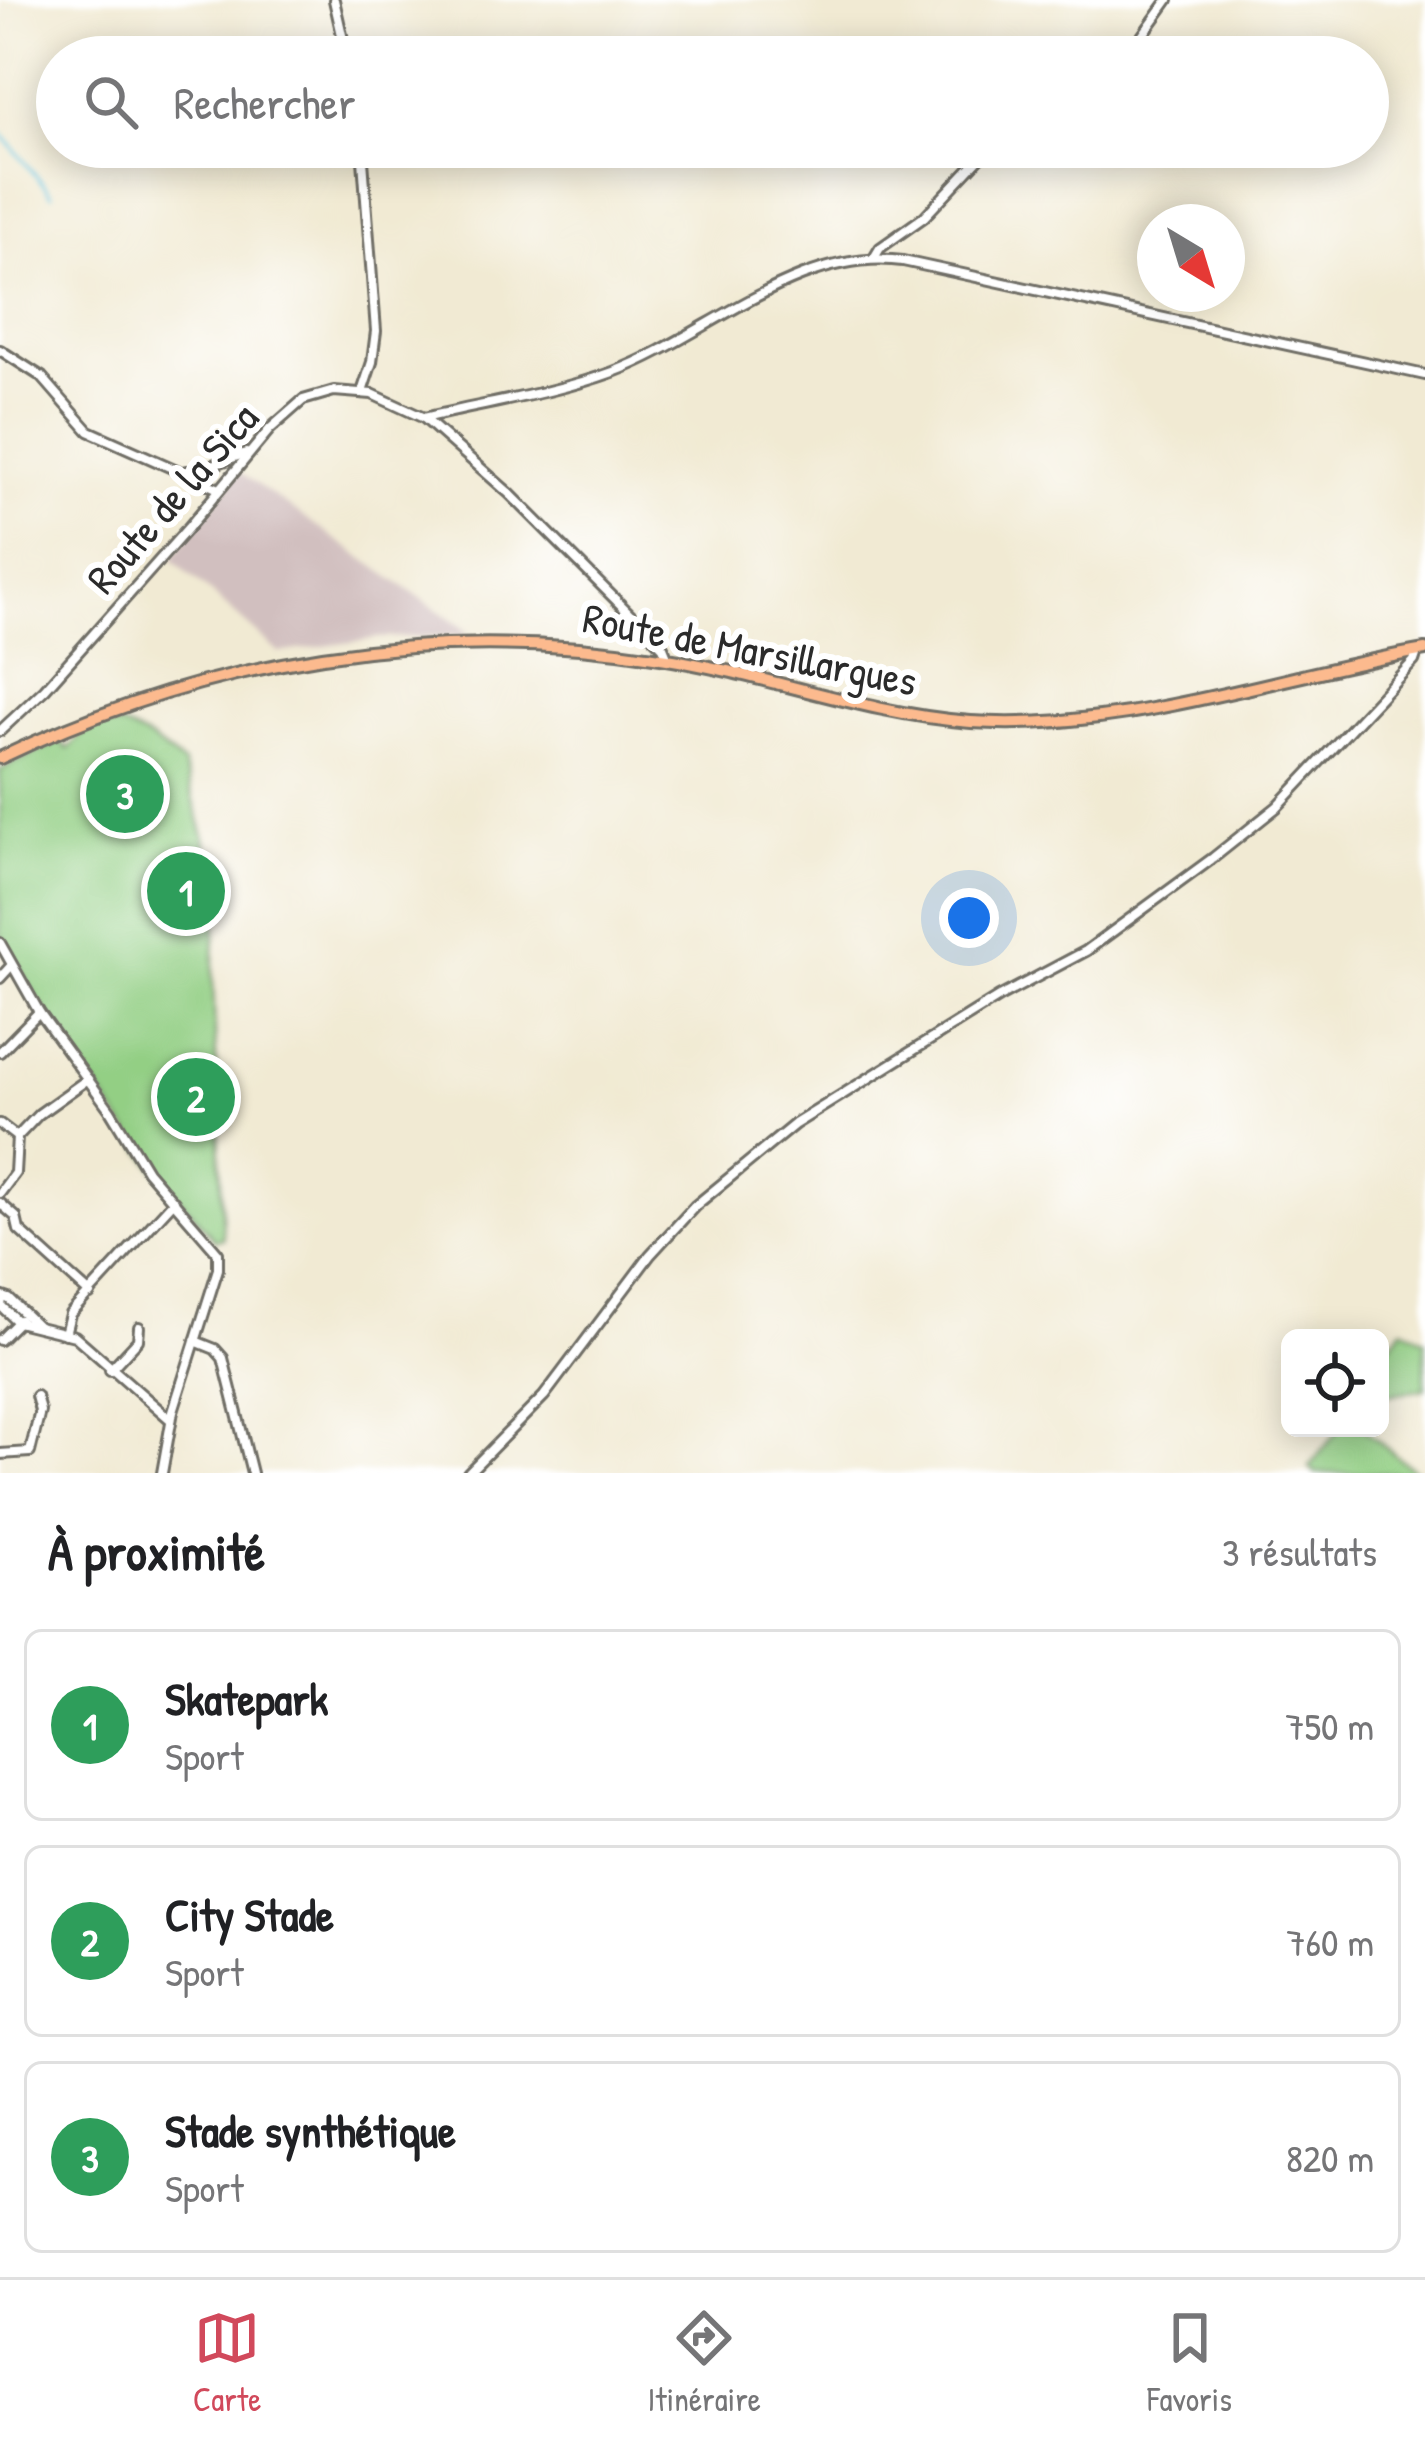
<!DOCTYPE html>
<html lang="fr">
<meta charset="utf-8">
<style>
body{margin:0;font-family:"Patrick Hand",sans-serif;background:#f2f2f2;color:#202124}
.controls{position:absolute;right:36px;bottom:36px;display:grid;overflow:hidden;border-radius:18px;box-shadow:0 6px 30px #0003}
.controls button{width:108px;height:108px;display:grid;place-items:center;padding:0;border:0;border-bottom:3px solid #e0e0e0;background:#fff;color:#202124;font:60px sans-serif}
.compass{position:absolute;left:1137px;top:204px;width:108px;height:108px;border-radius:50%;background:#fff;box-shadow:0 6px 30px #0003;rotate:142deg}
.you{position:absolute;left:969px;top:918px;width:42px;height:42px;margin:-30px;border:9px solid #fff;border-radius:50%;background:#1a73e8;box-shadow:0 0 0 18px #1a73e833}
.badge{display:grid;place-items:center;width:78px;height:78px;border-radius:50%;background:#d1495b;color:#fff;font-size:39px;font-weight:700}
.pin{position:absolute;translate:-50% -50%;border:6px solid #fff;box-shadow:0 3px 12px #0006}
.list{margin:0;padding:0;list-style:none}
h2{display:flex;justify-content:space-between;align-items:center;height:156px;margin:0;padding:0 48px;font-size:51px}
h2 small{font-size:39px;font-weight:400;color:#757577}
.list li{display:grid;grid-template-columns:78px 1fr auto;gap:36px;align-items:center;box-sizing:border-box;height:192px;margin:0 24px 24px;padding:0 24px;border:3px solid #e0e0e0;border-radius:18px}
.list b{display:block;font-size:45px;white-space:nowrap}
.list p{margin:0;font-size:39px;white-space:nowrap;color:#757577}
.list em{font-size:39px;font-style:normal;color:#757577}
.icon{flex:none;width:66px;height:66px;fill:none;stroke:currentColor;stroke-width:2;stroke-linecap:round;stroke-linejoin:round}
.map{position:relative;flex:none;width:1425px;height:1473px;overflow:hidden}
.search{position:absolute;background:#fff;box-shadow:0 6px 30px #0003;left:36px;right:36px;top:36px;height:132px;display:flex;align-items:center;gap:30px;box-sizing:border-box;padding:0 42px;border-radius:66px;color:#757577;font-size:45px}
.sheet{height:804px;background:#fff}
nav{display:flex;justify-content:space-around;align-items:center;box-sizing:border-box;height:168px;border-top:3px solid #e0e0e0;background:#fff;font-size:33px;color:#757577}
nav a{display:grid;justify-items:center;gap:6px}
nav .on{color:#d1495b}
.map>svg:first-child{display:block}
.industrial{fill:#d1bfbf}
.green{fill:#93cf84;stroke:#5f7d58;stroke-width:3}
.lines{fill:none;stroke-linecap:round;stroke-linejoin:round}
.stream{stroke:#63c7e1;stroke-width:3}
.minor-casing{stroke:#706e66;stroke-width:14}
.major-casing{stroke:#706e66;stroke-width:16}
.minor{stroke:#fff;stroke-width:8}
.major{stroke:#fcba8e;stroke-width:10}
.labels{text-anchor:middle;stroke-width:12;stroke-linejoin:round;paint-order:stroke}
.street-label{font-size:42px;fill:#2b2b2b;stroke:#fff}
</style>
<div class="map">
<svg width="1425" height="1473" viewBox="0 0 1425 1473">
<rect width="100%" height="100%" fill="#fff"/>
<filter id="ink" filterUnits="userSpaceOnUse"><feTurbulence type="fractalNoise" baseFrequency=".00833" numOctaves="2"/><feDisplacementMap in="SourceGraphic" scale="24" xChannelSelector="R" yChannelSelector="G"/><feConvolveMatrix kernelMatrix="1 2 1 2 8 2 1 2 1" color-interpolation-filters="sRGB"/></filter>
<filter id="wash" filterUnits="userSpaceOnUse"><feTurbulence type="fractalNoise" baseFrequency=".004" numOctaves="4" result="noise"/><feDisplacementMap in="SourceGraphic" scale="48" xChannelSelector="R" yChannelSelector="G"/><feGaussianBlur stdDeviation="2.7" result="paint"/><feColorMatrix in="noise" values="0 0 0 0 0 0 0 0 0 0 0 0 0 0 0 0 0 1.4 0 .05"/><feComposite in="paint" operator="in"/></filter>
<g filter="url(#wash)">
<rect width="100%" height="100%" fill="#f1ead3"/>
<!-- industrial -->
<polygon class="industrial" points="239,472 462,627 470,635 379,638 279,653 172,559"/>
<!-- green -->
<g class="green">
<polygon points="92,723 124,727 151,740 183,764 218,884 213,978 223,1238 215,1240 156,1170 79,1063 40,1004 0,933 0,770 60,741 68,749"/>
<polygon points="1403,1328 1425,1340 1425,1389 1380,1396 1380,1358"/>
<polygon points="1340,1428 1362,1428 1418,1473 1316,1473 1309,1467"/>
</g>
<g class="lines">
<!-- stream -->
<polyline class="stream" points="0,132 52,195"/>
</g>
</g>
<g filter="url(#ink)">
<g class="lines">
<!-- minor casing -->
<g class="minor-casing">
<g id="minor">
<polyline points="334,0 347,57"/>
<polyline points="1127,57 1168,0"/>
<polyline points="874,258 880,248 924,217 990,147"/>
<polyline points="0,350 42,377 89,431 219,489"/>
<polyline points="362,392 372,362 376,331 362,147"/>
<path d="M424,418C486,403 553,394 613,372C706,337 800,246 903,261L1425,375"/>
<polyline points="186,471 196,471 246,453"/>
<polyline points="0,731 45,689 188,528 270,429 303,400 334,391 372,394 424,418 510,494 663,647 668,659"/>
<polyline points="0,943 39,1012 110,1110 147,1171 218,1253 218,1269 173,1411 162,1473"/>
<polyline points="0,978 11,966"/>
<polyline points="0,1052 39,1012"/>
<polyline points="0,1124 17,1137"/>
<polyline points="0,1193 15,1173 17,1137 39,1114 88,1079"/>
<polyline points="0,1203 16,1217 19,1230 90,1294"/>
<polyline points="0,1296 9,1299 37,1326"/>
<polyline points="2,1298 1,1306 18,1322 75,1336 171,1420"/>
<polyline points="65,1334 70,1314 174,1201"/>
<polyline points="0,1340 20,1320"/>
<polyline points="195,1341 215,1349 223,1358 252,1473"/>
<polyline points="110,1370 138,1340 139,1327"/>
<polyline points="0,1454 30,1452 40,1411 36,1396"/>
<polyline points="468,1473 544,1396 650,1255 695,1206 795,1124 999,997 1086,951 1213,858 1277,807 1414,661 1417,652"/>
</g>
</g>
<!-- major casing -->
<g class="major-casing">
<path id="major" d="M0,758C208,658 432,622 661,658C765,674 864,714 971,722C1128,732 1273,676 1425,650"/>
</g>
<!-- minor -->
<use href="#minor" class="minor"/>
<!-- major -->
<use href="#major" class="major"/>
</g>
</g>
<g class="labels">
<!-- street labels -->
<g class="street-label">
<text transform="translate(172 498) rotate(-49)" y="15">Route de la Sica</text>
<text transform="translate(750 649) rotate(11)" y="15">Route de Marsillargues</text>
</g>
</g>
</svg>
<div class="controls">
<button><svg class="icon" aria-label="locate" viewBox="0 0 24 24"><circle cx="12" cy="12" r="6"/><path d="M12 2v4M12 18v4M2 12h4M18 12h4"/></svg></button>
</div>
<svg class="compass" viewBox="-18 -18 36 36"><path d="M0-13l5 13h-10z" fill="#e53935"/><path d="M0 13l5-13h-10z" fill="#757577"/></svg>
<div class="you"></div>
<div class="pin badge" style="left:186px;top:891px;background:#2e9e5b">1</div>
<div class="pin badge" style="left:196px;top:1097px;background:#2e9e5b">2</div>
<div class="pin badge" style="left:125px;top:794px;background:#2e9e5b">3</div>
<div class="search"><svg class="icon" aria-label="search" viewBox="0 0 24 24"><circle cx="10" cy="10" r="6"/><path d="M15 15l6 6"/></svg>Rechercher</div>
</div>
<section class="sheet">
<h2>À proximité<small>3 résultats</small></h2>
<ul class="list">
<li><span class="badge" style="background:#2e9e5b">1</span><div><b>Skatepark</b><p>Sport</p></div><em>750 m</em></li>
<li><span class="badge" style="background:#2e9e5b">2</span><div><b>City Stade</b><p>Sport</p></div><em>760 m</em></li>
<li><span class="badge" style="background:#2e9e5b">3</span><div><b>Stade synthétique</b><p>Sport</p></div><em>820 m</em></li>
</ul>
</section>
<nav>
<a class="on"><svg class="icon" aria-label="map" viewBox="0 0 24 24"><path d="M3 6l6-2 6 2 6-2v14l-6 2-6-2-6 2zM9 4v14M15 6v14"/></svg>Carte</a>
<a><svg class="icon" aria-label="directions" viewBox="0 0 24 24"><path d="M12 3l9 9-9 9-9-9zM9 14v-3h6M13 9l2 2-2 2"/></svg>Itinéraire</a>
<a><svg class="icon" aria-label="saved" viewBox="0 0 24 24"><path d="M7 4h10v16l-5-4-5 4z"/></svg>Favoris</a>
</nav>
